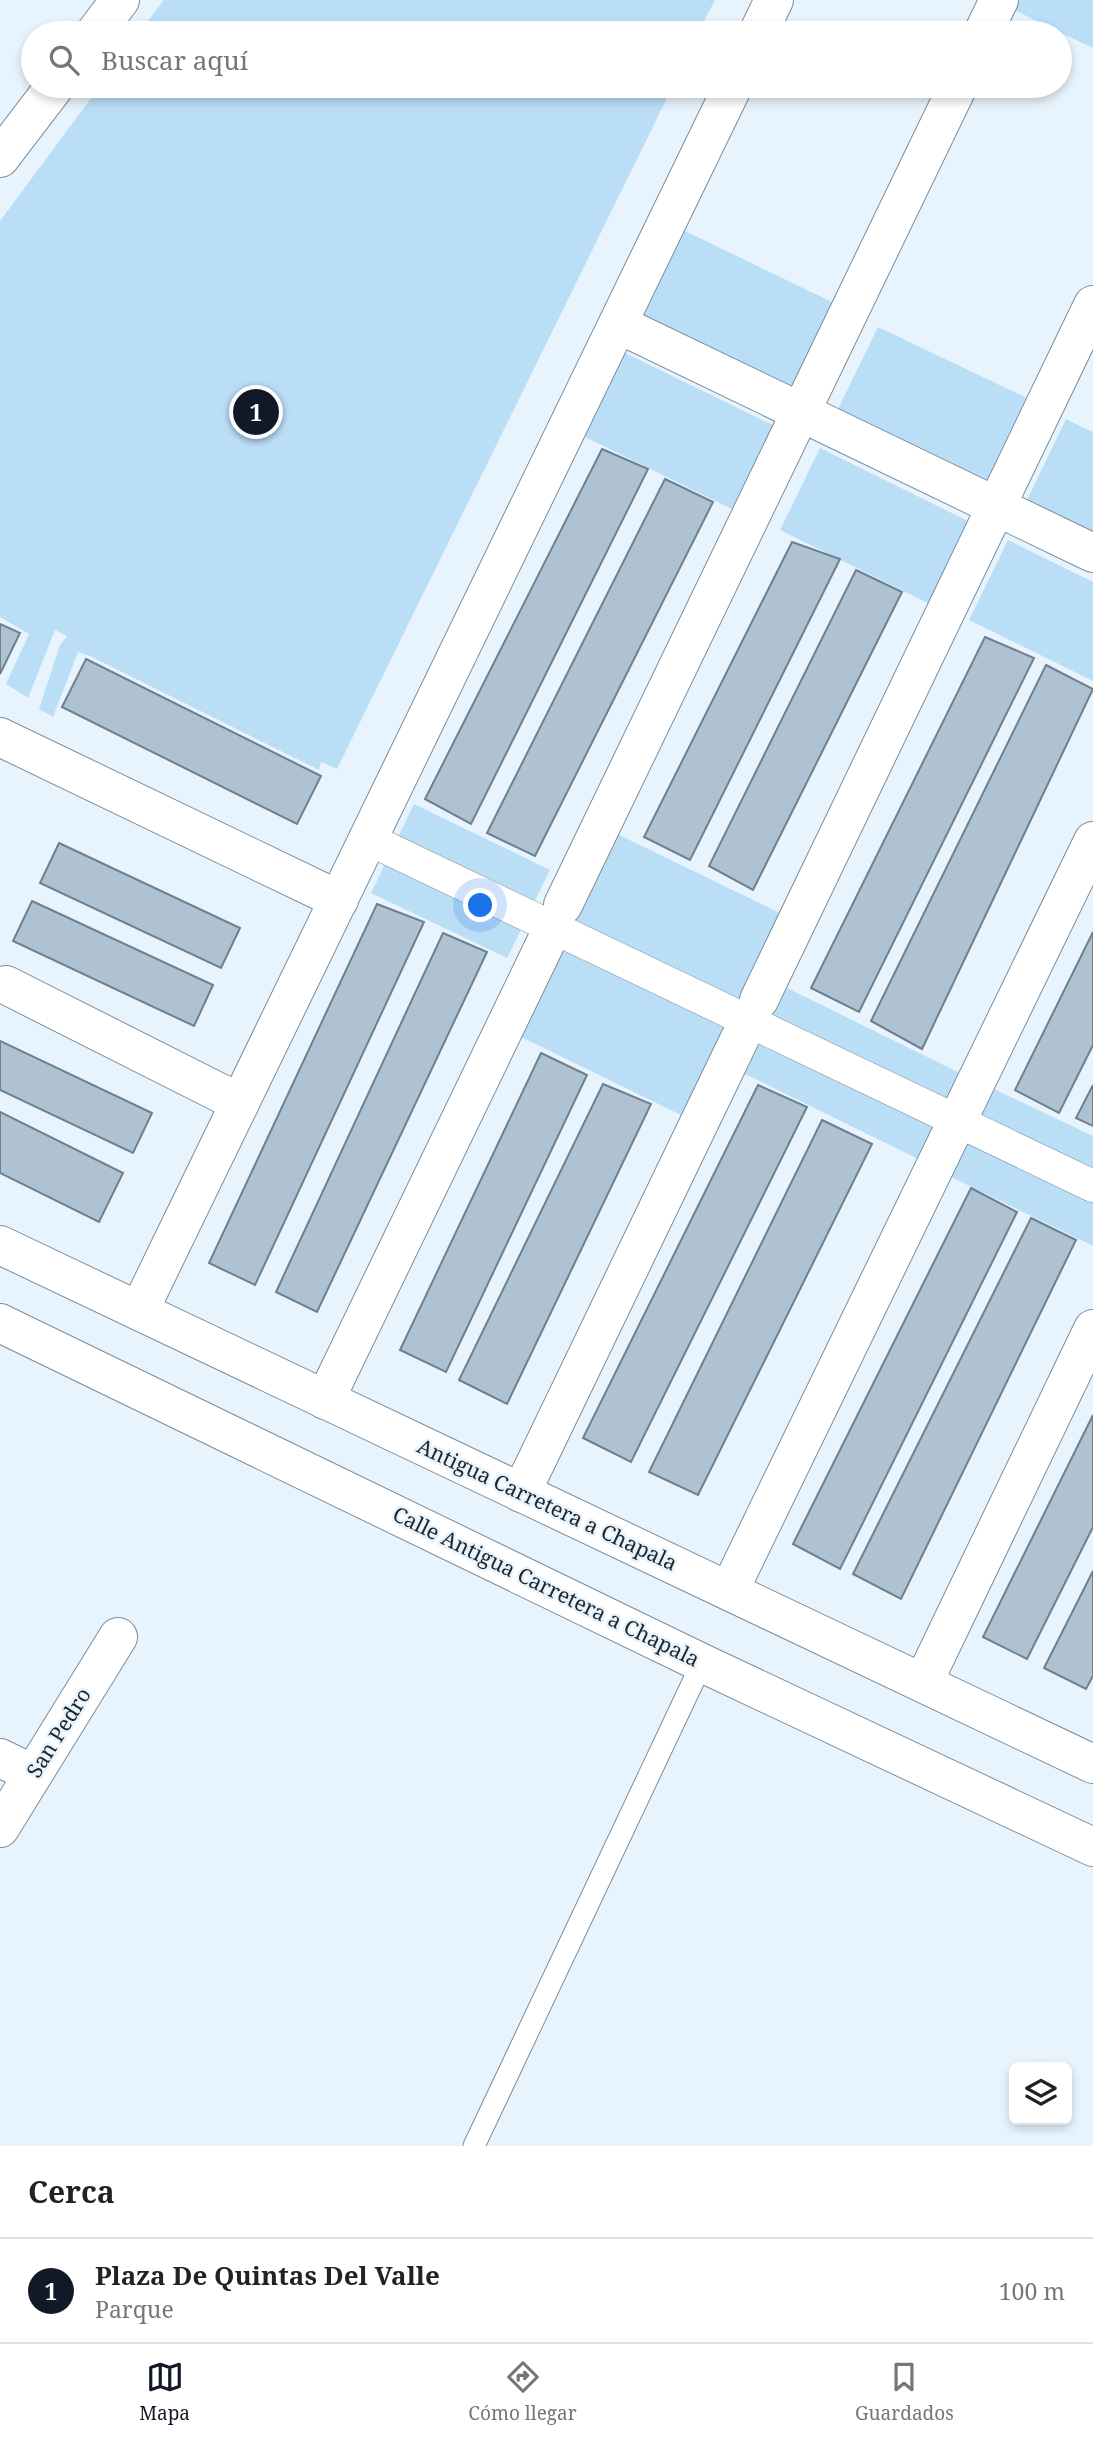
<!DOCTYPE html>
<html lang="es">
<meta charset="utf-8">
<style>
body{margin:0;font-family:"Noto Serif",serif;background:#f2f2f2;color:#222}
.controls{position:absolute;right:21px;bottom:21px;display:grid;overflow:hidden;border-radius:10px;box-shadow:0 4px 10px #0003}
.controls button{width:63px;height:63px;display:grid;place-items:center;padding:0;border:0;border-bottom:2px solid #e0e0e0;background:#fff;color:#222;font:35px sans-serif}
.you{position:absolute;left:481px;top:906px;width:24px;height:24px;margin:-18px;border:5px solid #fff;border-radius:50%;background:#1a73e8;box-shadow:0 0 0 10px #1a73e833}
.badge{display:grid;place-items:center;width:46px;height:46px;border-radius:50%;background:#111827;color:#fff;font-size:23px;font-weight:700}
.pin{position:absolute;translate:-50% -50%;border:4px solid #fff;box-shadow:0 2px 7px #0006}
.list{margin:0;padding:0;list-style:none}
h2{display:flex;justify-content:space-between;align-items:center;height:91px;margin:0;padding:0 28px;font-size:30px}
h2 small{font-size:23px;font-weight:400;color:#767676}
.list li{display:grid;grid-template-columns:46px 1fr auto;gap:21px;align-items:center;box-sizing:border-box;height:105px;padding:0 28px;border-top:2px solid #e0e0e0}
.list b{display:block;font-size:26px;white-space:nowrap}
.list p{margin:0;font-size:23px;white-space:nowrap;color:#767676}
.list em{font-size:23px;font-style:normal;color:#767676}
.icon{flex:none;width:38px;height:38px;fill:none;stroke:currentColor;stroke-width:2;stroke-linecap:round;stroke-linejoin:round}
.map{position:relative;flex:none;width:1093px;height:2146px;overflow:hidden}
.search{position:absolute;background:#fff;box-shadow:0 4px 10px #0003;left:21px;right:21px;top:21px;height:77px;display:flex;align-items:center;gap:18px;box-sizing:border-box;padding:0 24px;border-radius:38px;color:#767676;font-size:26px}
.sheet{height:196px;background:#fff}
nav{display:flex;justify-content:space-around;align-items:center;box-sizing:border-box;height:98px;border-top:2px solid #e0e0e0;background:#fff;font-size:19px;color:#767676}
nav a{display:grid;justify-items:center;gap:4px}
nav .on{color:#111827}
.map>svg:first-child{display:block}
.green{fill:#bbdef7}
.building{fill:#afc2d1;stroke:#6e808e;stroke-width:2}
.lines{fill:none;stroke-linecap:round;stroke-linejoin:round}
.service-casing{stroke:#7c8e9c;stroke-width:23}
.pedestrian-casing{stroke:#7c8e9c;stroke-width:33}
.minor-casing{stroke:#7c8e9c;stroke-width:40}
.service{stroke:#fff;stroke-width:21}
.pedestrian{stroke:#fff;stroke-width:32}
.minor{stroke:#fff;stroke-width:38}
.labels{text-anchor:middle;stroke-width:5;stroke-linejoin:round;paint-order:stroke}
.street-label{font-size:21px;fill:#1e262b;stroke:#e8f4fd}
</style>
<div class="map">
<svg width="1093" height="2146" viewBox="0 0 1093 2146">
<rect width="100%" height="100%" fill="#e8f4fd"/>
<!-- green -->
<g class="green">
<polygon points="164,0 715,0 698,33 139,33"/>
<polygon points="1017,0 1093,0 1093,48 1012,9"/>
<polygon points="100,86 673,86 337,769 321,762 319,770 90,656 78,652 53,717 39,709 60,645 67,636 55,630 28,698 6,684 29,634 0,617 0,221"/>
<polygon points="683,230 834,303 793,387 642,314"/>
<polygon points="878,327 1029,399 989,482 838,409"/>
<polygon points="625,353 775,426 734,510 583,436"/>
<polygon points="1066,419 1093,432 1093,532 1027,500"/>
<polygon points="820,448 970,522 930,604 780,530"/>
<polygon points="1008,540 1093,582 1093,681 969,620"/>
<polygon points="414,804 550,870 507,958 371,893"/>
<polygon points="613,832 786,916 687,1118 515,1034"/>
<polygon points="787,988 960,1073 918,1159 745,1074"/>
<polygon points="994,1089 1093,1136 1093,1246 951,1177"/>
</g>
<!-- building -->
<g class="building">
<polygon points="602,449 648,469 471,824 425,799"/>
<polygon points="665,479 713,502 535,856 487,833"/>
<polygon points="792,542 840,559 690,860 644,837"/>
<polygon points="856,570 902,592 753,890 709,866"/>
<polygon points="0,624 20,633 0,674"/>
<polygon points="985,637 1034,658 859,1012 811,988"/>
<polygon points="86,659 321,776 297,824 62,707"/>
<polygon points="1046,665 1093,689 922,1049 871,1021"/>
<polygon points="59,843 240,928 221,968 40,883"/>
<polygon points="32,901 213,985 194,1026 13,941"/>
<polygon points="377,904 424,922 255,1285 209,1263"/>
<polygon points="1093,932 1093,1045 1059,1113 1015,1090"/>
<polygon points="443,933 487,952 317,1312 276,1292"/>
<polygon points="0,1041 152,1113 133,1153 0,1090"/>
<polygon points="541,1053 587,1075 446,1372 400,1350"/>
<polygon points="603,1084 651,1104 507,1404 459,1380"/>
<polygon points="758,1085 807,1107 631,1462 583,1438"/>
<polygon points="1093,1085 1093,1126 1076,1118"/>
<polygon points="0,1112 123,1173 99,1222 0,1173"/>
<polygon points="822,1120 872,1144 698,1495 649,1472"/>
<polygon points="971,1188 1017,1212 840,1569 793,1544"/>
<polygon points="1031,1218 1076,1240 901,1599 853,1574"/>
<polygon points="1093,1415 1093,1527 1027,1659 983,1637"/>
<polygon points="1093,1571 1093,1676 1086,1689 1044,1668"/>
</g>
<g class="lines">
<!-- service casing -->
<g class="service-casing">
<polyline id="service" points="474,2146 702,1663"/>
</g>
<!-- pedestrian casing -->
<g class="pedestrian-casing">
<polyline id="pedestrian" points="368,839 1093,1186"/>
</g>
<!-- minor casing -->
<g class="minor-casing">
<g id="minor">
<polyline points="95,33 120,0"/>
<polyline points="758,33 774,0"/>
<polyline points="983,33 999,0"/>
<polyline points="0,158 55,86"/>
<polyline points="618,324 1093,553"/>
<polyline points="0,737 339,900"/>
<polyline points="563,905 958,86"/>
<polyline points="6,985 240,1103"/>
<polyline points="759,1000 1093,305"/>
<polyline points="0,1245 1093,1764"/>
<polyline points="139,1311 733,86"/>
<polyline points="0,1323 702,1663 1093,1847"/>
<polyline points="325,1400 547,940"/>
<polyline points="521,1493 740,1038"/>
<polyline points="729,1591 1093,841"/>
<polyline points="923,1683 1093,1329"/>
<polyline points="0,1758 33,1774"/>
<polyline points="0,1828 118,1637"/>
</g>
</g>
<!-- service -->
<use href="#service" class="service"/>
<!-- pedestrian -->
<use href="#pedestrian" class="pedestrian"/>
<!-- minor -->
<use href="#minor" class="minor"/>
</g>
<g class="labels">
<!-- street labels -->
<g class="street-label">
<text transform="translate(547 1505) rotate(25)" y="7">Antigua Carretera a Chapala</text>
<text transform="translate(546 1587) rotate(26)" y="7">Calle Antigua Carretera a Chapala</text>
<text transform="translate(59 1733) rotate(-58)" y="7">San Pedro</text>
</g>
</g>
</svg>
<div class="controls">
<button><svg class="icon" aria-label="layers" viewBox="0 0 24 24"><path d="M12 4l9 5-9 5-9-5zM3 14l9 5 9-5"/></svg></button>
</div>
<div class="you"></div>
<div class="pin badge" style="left:256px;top:412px">1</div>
<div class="search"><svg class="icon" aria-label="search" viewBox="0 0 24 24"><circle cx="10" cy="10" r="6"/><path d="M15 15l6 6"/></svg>Buscar aquí</div>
</div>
<section class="sheet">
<h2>Cerca<small></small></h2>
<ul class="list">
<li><span class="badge">1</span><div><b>Plaza De Quintas Del Valle</b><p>Parque</p></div><em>100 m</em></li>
</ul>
</section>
<nav>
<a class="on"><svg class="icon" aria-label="map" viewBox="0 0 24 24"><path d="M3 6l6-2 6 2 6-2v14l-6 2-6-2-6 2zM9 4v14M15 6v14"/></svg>Mapa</a>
<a><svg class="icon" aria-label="directions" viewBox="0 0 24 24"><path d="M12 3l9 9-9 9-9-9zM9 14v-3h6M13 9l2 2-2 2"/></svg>Cómo llegar</a>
<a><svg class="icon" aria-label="saved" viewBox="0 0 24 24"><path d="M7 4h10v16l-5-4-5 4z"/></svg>Guardados</a>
</nav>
